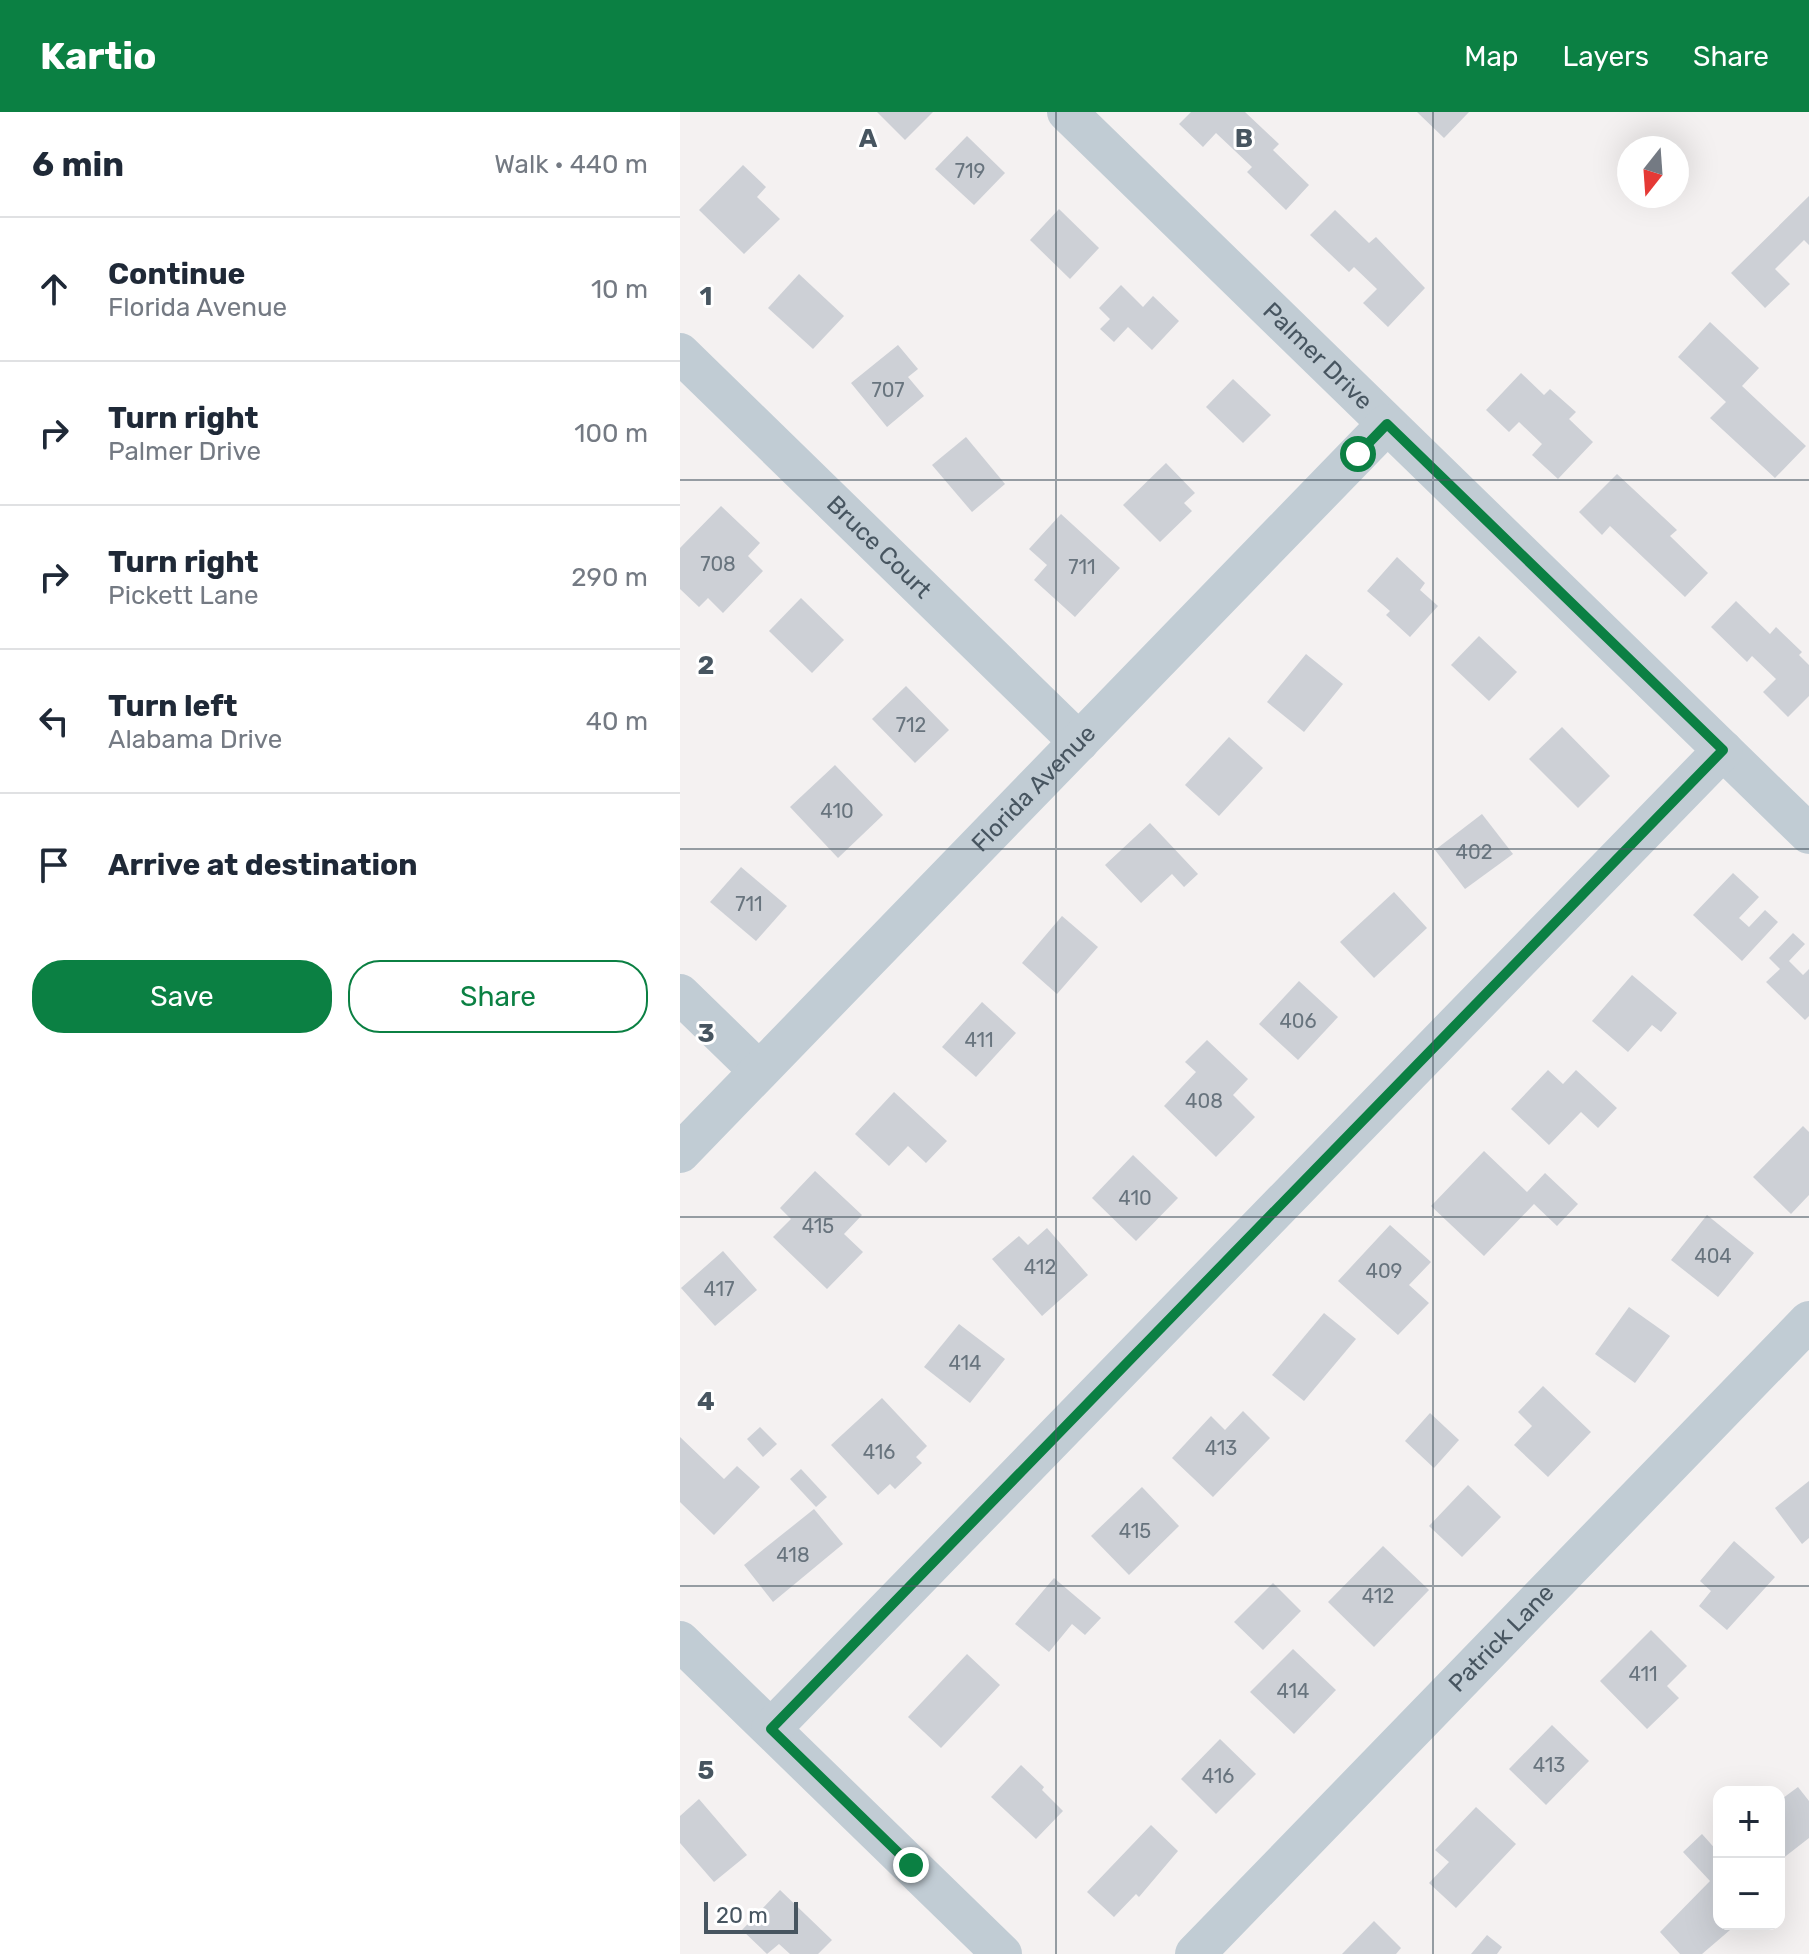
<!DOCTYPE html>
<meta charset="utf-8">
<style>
body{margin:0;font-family:Rubik,sans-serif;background:#f6f6f7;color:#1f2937}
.controls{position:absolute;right:24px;bottom:24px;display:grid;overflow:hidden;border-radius:16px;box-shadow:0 8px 32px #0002}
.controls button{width:72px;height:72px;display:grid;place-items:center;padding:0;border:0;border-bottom:2px solid #e0e1e3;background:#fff;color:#1f2937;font:40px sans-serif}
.compass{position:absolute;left:937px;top:24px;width:72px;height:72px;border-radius:50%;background:#fff;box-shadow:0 8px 32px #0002;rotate:197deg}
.scale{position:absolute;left:24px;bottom:20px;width:94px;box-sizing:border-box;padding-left:8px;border:4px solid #475560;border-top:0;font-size:22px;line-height:28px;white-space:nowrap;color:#475560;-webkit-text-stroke:6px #fff;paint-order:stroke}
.stop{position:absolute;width:24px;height:24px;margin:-18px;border:6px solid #0b8043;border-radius:50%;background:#fff}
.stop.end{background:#0b8043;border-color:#fff;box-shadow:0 2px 8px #0008}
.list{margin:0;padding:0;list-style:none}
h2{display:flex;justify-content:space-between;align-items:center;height:104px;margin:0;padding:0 32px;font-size:34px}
h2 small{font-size:26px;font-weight:400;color:#747a83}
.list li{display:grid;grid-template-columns:52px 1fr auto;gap:24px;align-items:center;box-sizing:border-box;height:144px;padding:0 32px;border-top:2px solid #e0e1e3}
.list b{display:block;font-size:30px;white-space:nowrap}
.list p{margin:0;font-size:26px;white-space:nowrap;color:#747a83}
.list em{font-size:26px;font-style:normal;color:#747a83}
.actions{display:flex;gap:16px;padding:24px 32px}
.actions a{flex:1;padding:18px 0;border:2px solid #0b8043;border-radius:32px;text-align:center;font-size:28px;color:#0b8043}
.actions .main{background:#0b8043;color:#fff}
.icon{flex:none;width:44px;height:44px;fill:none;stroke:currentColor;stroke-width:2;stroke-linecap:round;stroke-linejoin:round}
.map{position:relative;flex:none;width:1129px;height:1842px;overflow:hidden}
header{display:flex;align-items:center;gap:48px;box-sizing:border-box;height:112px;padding:0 40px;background:#0b8043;color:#fff}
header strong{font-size:38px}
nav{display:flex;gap:44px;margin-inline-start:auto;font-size:28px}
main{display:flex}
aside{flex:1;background:#fff}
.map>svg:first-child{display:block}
.building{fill:#cdd0d6}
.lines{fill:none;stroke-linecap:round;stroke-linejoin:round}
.minor{stroke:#c1ccd4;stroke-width:40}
.route{stroke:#0b8043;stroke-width:10}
.grid{fill:none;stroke:#475560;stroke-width:2;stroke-opacity:0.55}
.labels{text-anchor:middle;stroke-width:6;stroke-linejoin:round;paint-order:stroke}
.number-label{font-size:20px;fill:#68747e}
.street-label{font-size:24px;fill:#475560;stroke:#fff}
.grid-label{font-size:26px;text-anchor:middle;font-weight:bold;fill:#475560;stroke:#fff;stroke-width:6;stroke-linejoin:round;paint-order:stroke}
</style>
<header>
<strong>Kartio</strong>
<nav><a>Map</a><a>Layers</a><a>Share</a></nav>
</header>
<main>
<aside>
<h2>6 min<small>Walk · 440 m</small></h2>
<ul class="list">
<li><svg class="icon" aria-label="ahead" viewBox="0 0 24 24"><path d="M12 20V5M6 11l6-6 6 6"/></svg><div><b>Continue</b><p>Florida Avenue</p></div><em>10 m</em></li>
<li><svg class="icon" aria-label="right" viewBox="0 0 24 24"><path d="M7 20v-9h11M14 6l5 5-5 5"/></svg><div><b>Turn right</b><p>Palmer Drive</p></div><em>100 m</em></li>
<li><svg class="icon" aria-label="right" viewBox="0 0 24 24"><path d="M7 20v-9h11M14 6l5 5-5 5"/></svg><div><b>Turn right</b><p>Pickett Lane</p></div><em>290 m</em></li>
<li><svg class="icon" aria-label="left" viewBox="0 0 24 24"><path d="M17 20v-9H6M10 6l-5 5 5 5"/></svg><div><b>Turn left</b><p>Alabama Drive</p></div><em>40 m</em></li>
<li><svg class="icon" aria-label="arrive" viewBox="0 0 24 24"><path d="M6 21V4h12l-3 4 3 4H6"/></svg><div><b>Arrive at destination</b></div></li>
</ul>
<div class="actions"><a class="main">Save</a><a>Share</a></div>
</aside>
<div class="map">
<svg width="1129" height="1842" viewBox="0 0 1129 1842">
<rect width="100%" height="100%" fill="#f4f1f1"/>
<!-- building -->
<g class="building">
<polygon points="197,0 253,0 225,28"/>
<polygon points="511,0 565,0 599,32 593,38 629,73 606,98 567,60 572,55 536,21 523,35 499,12"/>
<polygon points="737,0 789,0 764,26"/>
<polygon points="287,24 325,61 294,93 255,57"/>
<polygon points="63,53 86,75 77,85 100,107 64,142 19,98"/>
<polygon points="1129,84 1129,133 1124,128 1095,157 1110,172 1085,196 1051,161"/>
<polygon points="379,97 419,136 390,167 350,128"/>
<polygon points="655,98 689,131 696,125 745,176 708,215 683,191 697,177 674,155 669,160 630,123"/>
<polygon points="119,162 164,204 133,237 88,196"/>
<polygon points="441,173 463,195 473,184 499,209 472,238 448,215 434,230 420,217 430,207 419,196"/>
<polygon points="1030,210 1079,256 1062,274 1126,334 1095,366 1030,306 1046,290 998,245"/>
<polygon points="218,233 238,257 228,265 244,284 207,315 171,271"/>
<polygon points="841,261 864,283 870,277 896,300 889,307 913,330 878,367 852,343 862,332 839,310 829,320 806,298"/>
<polygon points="553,267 591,303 563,331 526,295"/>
<polygon points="286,325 325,372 292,400 252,353"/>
<polygon points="486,351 515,381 504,391 512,399 480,430 443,393"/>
<polygon points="937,362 997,418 990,424 1028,461 1005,485 930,414 922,423 899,400"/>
<polygon points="41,394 80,431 68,444 83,459 43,501 28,486 19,495 0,477 0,436"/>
<polygon points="381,402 440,456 395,505 354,468 367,453 349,437"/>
<polygon points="717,445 745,471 740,478 758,494 730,525 706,503 710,499 687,479"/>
<polygon points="121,486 164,528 132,561 89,519"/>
<polygon points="1056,489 1090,522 1096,515 1122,540 1119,543 1129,553 1129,584 1108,605 1083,580 1096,567 1072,544 1067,550 1031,515"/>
<polygon points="799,524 837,560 809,589 771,553"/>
<polygon points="626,542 663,572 624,620 587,590"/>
<polygon points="226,574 269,618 235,651 192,607"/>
<polygon points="882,615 930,664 898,696 849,647"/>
<polygon points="549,625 583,656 539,704 505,673"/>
<polygon points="155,653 203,703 158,746 110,695"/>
<polygon points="802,702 833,742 785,777 755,738"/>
<polygon points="470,711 518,762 504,775 492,762 461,791 425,753"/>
<polygon points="61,755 107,794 76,829 30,790"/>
<polygon points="1053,761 1079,785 1059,806 1069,815 1085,798 1098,810 1062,849 1013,803"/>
<polygon points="714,780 747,816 694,866 660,830"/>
<polygon points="382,804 418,835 377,882 342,851"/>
<polygon points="1113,821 1125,832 1109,849 1123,863 1129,857 1129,904 1125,908 1086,870 1100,857 1089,846"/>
<polygon points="952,863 997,901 981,920 972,913 948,940 912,909"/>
<polygon points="619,869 658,905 618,948 579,912"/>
<polygon points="302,890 336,921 296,965 262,935"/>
<polygon points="527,928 568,967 553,983 575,1005 536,1045 484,994 516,960 505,950"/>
<polygon points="868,958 883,972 896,958 937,996 918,1016 901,1000 869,1033 831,997"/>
<polygon points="214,980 267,1029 246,1051 228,1034 209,1054 175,1022"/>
<polygon points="1123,1014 1129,1020 1129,1083 1111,1102 1073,1065"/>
<polygon points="804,1039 847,1080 865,1061 898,1092 877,1114 854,1092 804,1144 751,1094"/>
<polygon points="453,1043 498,1086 456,1129 412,1086"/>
<polygon points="135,1059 182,1103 164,1122 183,1140 147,1177 93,1125 111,1107 100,1096"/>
<polygon points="1027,1103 1074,1141 1038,1185 991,1148"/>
<polygon points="710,1113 751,1150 729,1173 749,1191 718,1223 658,1169"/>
<polygon points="367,1116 408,1163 362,1204 312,1147 339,1124 348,1133"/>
<polygon points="43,1139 77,1178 35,1214 1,1176"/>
<polygon points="949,1195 990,1224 955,1271 915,1242"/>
<polygon points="644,1201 676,1227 624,1289 592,1263"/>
<polygon points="279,1212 325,1247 290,1291 244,1255"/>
<polygon points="863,1274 911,1320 868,1365 834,1333 852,1314 838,1300"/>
<polygon points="202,1286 247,1334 236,1345 242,1351 215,1377 210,1372 198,1383 151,1333"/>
<polygon points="563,1299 590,1326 533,1385 492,1346 531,1304 545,1318"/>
<polygon points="750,1301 779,1328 754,1356 725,1329"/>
<polygon points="80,1315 97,1332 83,1345 67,1327"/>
<polygon points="0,1325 44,1367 57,1354 80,1375 34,1423 0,1390"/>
<polygon points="121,1357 147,1385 136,1395 110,1367"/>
<polygon points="1129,1369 1129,1426 1122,1432 1095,1396"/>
<polygon points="788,1373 821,1405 782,1445 749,1414"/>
<polygon points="462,1375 499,1414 449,1463 411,1424"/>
<polygon points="134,1397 163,1432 93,1490 64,1453"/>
<polygon points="1054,1429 1095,1465 1047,1518 1019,1494 1031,1479 1020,1469"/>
<polygon points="703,1434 749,1478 694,1535 648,1490"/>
<polygon points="374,1466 421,1506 405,1523 392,1512 369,1540 335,1512"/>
<polygon points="593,1471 621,1499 583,1538 554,1510"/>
<polygon points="971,1518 1007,1554 987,1574 999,1586 967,1617 920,1569"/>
<polygon points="613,1537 656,1578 614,1622 570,1580"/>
<polygon points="287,1542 320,1573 261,1636 228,1605"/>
<polygon points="872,1613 909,1649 866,1693 829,1657"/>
<polygon points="540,1627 576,1662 536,1702 501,1667"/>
<polygon points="341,1653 364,1675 362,1678 383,1699 356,1727 311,1685"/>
<polygon points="1118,1675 1129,1689 1129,1726 1102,1747 1099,1743 1099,1689"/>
<polygon points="19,1687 67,1743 34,1770 0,1731 0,1704"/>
<polygon points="796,1695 836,1732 776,1796 749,1771 769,1750 755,1738"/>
<polygon points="471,1713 498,1739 459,1785 456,1782 434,1805 407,1780"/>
<polygon points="1022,1722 1039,1741 1039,1812 1057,1812 1022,1842 1000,1842 980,1820 1030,1769 1003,1740"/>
<polygon points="100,1778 152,1828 138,1842 110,1842 99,1832 87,1842 62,1818"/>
<polygon points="694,1809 721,1836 716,1842 662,1842"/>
<polygon points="807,1823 822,1835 817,1842 791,1842"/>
</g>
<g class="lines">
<!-- minor -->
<g class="minor">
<path id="s1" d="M387,0L1129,722"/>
<path id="s2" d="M0,241L399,630"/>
<polyline points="0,882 79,959"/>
<path id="s3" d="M0,1041L707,312"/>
<polyline points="0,1529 322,1842"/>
<polyline points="91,1617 1043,638"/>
<path id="s4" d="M515,1842L1129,1209"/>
</g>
</g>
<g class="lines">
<!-- route -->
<polyline class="route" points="231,1753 91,1617 1043,638 707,312 678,342"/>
</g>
<!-- grid -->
<path class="grid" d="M376,0V1842M753,0V1842M0,368H1129M0,737H1129M0,1105H1129M0,1474H1129"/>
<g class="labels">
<!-- number labels -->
<g class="number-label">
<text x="290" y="66">719</text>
<text x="208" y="285">707</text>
<text x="38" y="459">708</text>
<text x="402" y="462">711</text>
<text x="231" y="620">712</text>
<text x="157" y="706">410</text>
<text x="794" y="747">402</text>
<text x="69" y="799">711</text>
<text x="618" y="916">406</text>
<text x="299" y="935">411</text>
<text x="524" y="996">408</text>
<text x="455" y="1093">410</text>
<text x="138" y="1121">415</text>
<text x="1033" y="1151">404</text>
<text x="360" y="1162">412</text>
<text x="704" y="1166">409</text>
<text x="39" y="1184">417</text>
<text x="285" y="1258">414</text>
<text x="541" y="1343">413</text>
<text x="199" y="1347">416</text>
<text x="455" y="1426">415</text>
<text x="113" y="1450">418</text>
<text x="698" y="1491">412</text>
<text x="963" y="1569">411</text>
<text x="613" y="1586">414</text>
<text x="869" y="1660">413</text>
<text x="538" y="1671">416</text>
</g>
<!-- street labels -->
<g class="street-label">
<text dy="8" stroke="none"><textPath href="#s1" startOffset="350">Palmer Drive</textPath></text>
<text dy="8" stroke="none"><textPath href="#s2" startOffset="278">Bruce Court</textPath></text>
<text dy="8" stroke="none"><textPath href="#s3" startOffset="508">Florida Avenue</textPath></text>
<text dy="8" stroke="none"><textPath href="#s4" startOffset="440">Patrick Lane</textPath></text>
</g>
</g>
<g class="grid-label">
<text x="188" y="35">A</text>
<text x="564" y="35">B</text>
<text x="26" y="193">1</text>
<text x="26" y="562">2</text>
<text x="26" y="930">3</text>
<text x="26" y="1298">4</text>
<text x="26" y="1667">5</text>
</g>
</svg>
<div class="controls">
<button>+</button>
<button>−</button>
</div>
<svg class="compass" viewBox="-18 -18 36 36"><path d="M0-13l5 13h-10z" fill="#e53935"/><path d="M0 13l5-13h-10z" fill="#747a83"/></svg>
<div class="scale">20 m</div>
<div class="stop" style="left:678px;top:342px"></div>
<div class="stop end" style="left:231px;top:1753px"></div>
</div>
</main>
